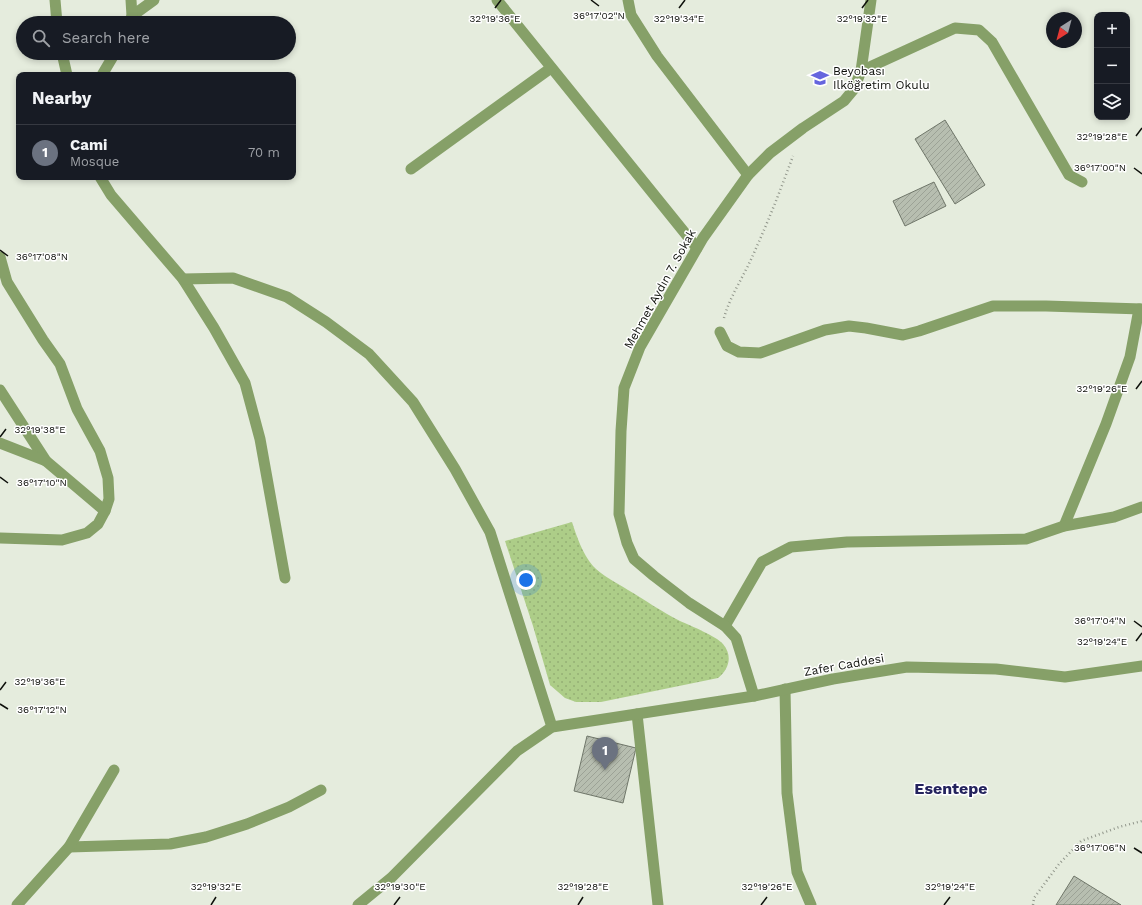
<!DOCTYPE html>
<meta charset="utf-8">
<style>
body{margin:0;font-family:"Work Sans",sans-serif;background:#20242c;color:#f1f3f6}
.controls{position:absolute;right:12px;top:12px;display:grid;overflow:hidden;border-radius:8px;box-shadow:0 2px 6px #0003}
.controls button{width:36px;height:36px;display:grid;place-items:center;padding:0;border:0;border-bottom:1px solid #363941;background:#171b24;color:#f1f3f6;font:20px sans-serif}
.compass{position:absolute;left:1046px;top:12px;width:36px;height:36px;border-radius:50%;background:#171b24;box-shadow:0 2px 6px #0003;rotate:216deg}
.you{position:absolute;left:526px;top:580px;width:14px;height:14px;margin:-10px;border:3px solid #fff;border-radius:50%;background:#1a73e8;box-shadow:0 0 0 6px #1a73e833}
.badge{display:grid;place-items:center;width:26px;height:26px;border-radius:50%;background:#db2777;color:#fff;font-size:13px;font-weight:700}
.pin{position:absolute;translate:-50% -33px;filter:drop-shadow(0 1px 2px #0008)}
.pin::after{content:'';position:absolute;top:21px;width:14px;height:12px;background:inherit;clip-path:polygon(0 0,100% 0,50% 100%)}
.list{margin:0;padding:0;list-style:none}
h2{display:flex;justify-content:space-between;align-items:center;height:52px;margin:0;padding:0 16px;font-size:17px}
h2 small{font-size:13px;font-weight:400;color:#9ea1a6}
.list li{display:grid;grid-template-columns:26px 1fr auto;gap:12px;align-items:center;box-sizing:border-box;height:56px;padding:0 16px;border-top:1px solid #363941}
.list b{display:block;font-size:15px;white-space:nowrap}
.list p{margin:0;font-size:13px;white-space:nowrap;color:#9ea1a6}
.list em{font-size:13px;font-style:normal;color:#9ea1a6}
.icon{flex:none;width:22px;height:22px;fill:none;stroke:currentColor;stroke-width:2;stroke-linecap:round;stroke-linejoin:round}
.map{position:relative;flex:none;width:1142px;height:905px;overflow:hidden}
.search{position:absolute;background:#171b24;box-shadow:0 2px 6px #0003;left:16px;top:16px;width:280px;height:44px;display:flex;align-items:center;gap:10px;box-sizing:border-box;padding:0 14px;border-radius:22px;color:#9ea1a6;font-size:15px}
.panel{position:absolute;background:#171b24;box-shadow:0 2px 6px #0003;left:16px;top:72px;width:280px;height:108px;border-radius:8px}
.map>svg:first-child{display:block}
.park{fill:url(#park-dots)}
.building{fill:url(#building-hatch);stroke:#6f7669}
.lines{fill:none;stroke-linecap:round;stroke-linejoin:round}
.path{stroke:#91968b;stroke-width:2.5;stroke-dasharray:1 3;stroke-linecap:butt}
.service{stroke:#86a068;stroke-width:11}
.minor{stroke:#86a068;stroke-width:11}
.ticks{fill:none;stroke:#0e100b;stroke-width:1.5}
.labels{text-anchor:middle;stroke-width:3;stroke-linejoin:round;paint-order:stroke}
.poi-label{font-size:12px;fill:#0e100b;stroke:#fff;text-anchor:start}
.street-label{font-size:12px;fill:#0e100b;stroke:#fff}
.district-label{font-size:16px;font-weight:bold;fill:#24235d;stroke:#fff}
.ticks-label{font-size:10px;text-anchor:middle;fill:#0e100b;stroke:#fff;stroke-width:3;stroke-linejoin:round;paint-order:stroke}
</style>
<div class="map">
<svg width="1142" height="905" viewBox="0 0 1142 905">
<defs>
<pattern id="park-dots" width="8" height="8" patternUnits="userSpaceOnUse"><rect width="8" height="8" fill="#adcd88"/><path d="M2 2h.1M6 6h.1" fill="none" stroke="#94af74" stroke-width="1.8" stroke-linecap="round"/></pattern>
<pattern id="building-hatch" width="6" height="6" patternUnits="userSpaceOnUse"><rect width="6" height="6" fill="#b7beb0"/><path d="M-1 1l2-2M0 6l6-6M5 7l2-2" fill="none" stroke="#9ca296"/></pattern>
</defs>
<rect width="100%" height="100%" fill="#e5ecdd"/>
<!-- park -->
<path class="park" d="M572,522C577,537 582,553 593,566C601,575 617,583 628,590C645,600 662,612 680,621C691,626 716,636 723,644C733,656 729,669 718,678L601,702H576L565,698L550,685L533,626L505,541Z"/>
<!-- building -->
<g class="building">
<polygon points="945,120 985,185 955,204 915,139"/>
<polygon points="934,182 946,206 905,226 893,201"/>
<polygon points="587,736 636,748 623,803 574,791"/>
<polygon points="1074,876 1121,905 1056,905"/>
</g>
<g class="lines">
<!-- path -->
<g class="path">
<path d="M724,318C730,296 744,276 753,255C768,222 781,189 793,156"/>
<polyline points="1033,905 1034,898 1059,864 1081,841 1119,827 1142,821"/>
</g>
<!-- service -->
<g class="service">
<polyline points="132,16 154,0"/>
<polyline points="130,21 132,16 131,0"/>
<polyline points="102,75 115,53"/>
</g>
<!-- minor -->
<g class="minor">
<polyline points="55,0 57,23"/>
<polyline points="497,0 697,248"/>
<polyline points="628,0 631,15 657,56 748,175"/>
<polyline points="62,53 67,75"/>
<polyline points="861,71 955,28 979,30 992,42 1069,175 1082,182"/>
<polyline points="411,169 551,68"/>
<polyline points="100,177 111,195 183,279 214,328 245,383 260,439 285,578"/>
<polyline points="0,257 7,282 43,340 60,364 77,409 100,451 108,478 109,499 105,511 98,524 87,533 62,540 0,538"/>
<polyline points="183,279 233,278 287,297 326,322 369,354 413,402 455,469 490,532 552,727"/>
<polyline points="720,332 727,346 739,352 760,353 825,330 849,326 866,328 903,335 919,331 993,306 1046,306 1142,309"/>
<polyline points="0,390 46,461 105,511"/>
<polyline points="0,443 46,461"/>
<polyline points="1064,526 1106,424 1130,357 1139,309"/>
<polyline points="725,626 762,562 791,547 847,542 1026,539 1064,526 1114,517 1142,507"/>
<polyline points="785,689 787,793 797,872 811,905"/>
<polyline points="754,696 736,638 725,626 689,603 654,576 634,559 627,543 619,514 621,431 624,388 640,347 703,238 748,175 770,153 803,128 844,101 854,89 861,71 871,0"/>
<polyline points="637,714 658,905"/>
<polyline points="69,847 170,844 206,837 247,824 289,807 321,790"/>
<polyline points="17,905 69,847 114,770"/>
<polyline points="358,905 391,878 517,751 552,727 754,696 833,679 907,667 996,669 1065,677 1142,666"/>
</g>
</g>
<!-- ticks -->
<path class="ticks" d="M591,0L599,6M495,8L501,0M679,8L685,0M862,8L868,0M1136,136L1142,128M1134,168L1142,174M0,250L8,256M1136,389L1142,381M0,437L6,429M0,477L8,483M1134,621L1142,627M1136,641L1142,633M0,690L6,682M0,704L8,709M1134,848L1142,853M211,905L216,897M394,905L400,897M578,905L583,897M761,905L767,897M944,905L950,897"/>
<!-- icons -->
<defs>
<g id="school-bare" transform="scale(1.38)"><path d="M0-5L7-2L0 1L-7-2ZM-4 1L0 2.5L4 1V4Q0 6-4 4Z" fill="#6565de" stroke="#fff" stroke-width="2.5" paint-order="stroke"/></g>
</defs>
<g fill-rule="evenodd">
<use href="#school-bare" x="820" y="78"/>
</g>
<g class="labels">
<!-- poi labels -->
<g class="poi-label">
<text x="833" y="75">Beyobası<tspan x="833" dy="14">Ilköğretim Okulu</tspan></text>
</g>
<!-- street labels -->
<g class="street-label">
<text transform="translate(660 289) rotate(-61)" y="4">Mehmet Aydın 7. Sokak</text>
<text transform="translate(844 665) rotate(-10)" y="4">Zafer Caddesi</text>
</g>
<!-- district labels -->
<g class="district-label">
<text x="951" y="794">Esentepe</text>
</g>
</g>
<g class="ticks-label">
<text x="599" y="19">36°17'02"N</text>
<text x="495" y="22">32°19'36"E</text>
<text x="679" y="22">32°19'34"E</text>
<text x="862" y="22">32°19'32"E</text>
<text x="1102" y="140">32°19'28"E</text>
<text x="1100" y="171">36°17'00"N</text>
<text x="42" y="260">36°17'08"N</text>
<text x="1102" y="392">32°19'26"E</text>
<text x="40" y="433">32°19'38"E</text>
<text x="42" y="486">36°17'10"N</text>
<text x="1100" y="624">36°17'04"N</text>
<text x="1102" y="645">32°19'24"E</text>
<text x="40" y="685">32°19'36"E</text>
<text x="42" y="713">36°17'12"N</text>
<text x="1100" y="851">36°17'06"N</text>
<text x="216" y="890">32°19'32"E</text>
<text x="400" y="890">32°19'30"E</text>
<text x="583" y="890">32°19'28"E</text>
<text x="767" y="890">32°19'26"E</text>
<text x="950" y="890">32°19'24"E</text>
</g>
</svg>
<div class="controls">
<button>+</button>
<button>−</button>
<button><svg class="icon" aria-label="layers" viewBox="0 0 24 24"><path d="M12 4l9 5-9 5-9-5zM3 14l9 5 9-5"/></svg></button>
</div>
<svg class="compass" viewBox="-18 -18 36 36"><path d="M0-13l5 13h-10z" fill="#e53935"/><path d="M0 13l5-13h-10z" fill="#9ea1a6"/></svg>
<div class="you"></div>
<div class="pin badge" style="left:605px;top:770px;background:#6b7280">1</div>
<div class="search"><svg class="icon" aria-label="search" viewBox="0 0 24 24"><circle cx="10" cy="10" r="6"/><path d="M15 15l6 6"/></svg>Search here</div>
<section class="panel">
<h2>Nearby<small></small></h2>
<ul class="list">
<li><span class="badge" style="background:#6b7280">1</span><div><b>Cami</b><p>Mosque</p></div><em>70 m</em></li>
</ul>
</section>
</div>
